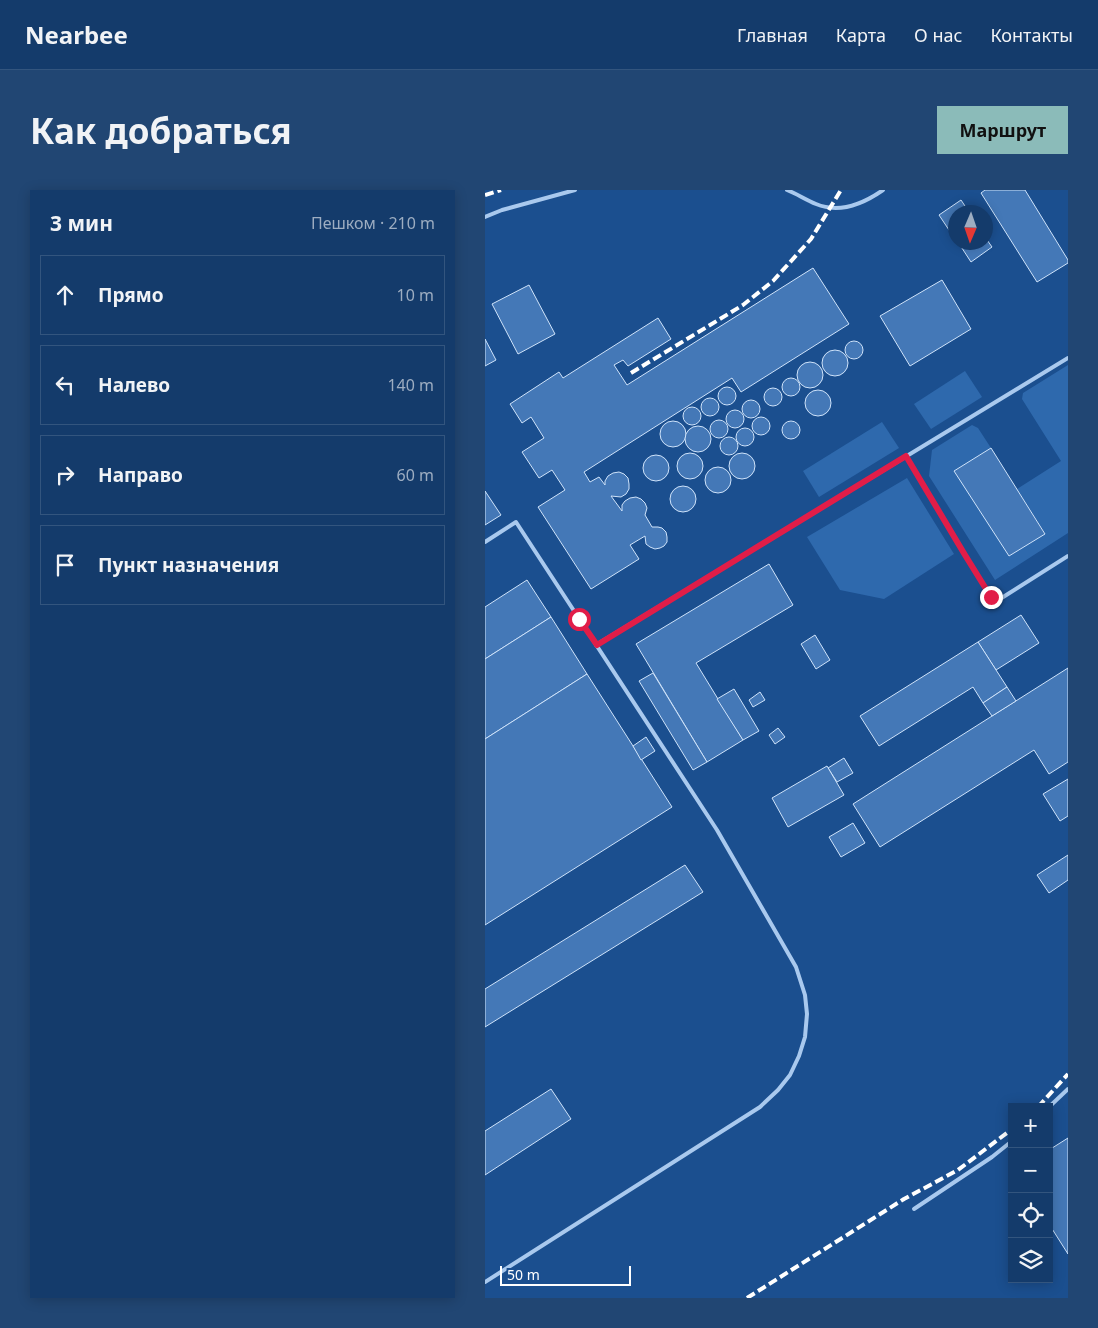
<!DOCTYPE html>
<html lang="ru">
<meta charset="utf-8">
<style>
body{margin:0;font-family:"Noto Sans",sans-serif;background:#214673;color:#f1f3f6}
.controls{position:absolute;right:15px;bottom:15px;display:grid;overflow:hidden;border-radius:0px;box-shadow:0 2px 12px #0003}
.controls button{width:45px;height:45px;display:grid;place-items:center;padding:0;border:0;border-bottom:1px solid #33557e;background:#143b6b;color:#f1f3f6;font:25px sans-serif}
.compass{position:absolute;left:463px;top:15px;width:45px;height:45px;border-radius:50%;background:#143b6b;box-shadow:0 2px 12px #0003;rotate:182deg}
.scale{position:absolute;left:15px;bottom:12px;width:131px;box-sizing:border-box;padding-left:5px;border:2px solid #fff;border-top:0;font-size:14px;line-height:18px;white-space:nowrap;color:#fff;-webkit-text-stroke:4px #1b4f8f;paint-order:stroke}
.stop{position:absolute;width:15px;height:15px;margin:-11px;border:4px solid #e11d48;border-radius:50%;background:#fff}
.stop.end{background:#e11d48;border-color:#fff;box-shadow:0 1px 5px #0008}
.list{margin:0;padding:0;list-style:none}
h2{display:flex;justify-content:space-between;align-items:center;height:65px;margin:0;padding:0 20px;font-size:21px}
h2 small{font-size:16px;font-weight:400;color:#9dadc1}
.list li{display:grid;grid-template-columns:32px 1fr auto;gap:15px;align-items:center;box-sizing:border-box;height:80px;margin:0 10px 10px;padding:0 10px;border:1px solid #33557e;border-radius:0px}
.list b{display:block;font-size:19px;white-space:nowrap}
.list em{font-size:16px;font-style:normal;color:#9dadc1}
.icon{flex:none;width:28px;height:28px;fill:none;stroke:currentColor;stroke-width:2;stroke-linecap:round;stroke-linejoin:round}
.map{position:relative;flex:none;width:583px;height:1108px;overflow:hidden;border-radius:0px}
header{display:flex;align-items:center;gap:30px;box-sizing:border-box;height:70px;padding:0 25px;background:#143b6b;border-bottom:1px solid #33557e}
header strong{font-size:24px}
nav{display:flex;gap:28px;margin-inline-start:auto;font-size:18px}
.intro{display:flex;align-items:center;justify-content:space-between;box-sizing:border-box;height:120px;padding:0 30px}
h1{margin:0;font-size:35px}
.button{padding:12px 22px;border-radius:0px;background:#8bbbb9;color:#111;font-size:18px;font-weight:700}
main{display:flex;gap:30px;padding:0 30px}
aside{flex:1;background:#143b6b;border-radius:0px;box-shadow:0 2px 12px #0003}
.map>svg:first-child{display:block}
.green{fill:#2e69ad}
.building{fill:#4478b7;stroke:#cfe3fa}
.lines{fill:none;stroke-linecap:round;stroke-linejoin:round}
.service{stroke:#a9c9ee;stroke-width:4}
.rail{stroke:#fff;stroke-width:4;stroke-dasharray:9 4;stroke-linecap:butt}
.route{stroke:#e11d48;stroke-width:6}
</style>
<header>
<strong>Nearbee</strong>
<nav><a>Главная</a><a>Карта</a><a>О нас</a><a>Контакты</a></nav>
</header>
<div class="intro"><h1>Как добраться</h1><a class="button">Маршрут</a></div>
<main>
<aside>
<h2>3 мин<small>Пешком · 210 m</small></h2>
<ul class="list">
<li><svg class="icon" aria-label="ahead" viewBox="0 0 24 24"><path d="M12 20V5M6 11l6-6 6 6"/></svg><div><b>Прямо</b></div><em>10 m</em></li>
<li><svg class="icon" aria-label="left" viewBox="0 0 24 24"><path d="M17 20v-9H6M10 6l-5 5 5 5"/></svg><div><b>Налево</b></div><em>140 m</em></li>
<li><svg class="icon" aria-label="right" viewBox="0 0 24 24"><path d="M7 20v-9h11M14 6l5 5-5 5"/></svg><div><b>Направо</b></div><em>60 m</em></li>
<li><svg class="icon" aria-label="arrive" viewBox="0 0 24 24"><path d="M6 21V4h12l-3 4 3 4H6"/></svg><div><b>Пункт назначения</b></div></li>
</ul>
</aside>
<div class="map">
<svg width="583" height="1108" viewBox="0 0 583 1108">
<rect width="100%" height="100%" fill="#1b4f8f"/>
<!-- green -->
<g class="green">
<polygon points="583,175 583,343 510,390 444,286 447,260 487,235 493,238 506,258 470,281 524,366 560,343 532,299 576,271 537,209 538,203"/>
<polygon points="480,181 497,207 446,239 429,214"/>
<polygon points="397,232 414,258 334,307 318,281"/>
<polygon points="422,288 469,364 399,409 355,400 322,347"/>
</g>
<!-- building -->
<g class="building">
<polygon points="500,0 540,0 583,70 583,73 552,92 496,3"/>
<polygon points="476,10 484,22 470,22 470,49 454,25"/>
<polygon points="500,47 507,57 486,72 473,52 500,52"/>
<polygon points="328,78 364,134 256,202 247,188 99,282 105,292 114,287 120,295 120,291 123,286 128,283 134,282 139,284 143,288 144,294 144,299 141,304 136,307 126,306 137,321 137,315 140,311 145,308 151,307 156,309 160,313 162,318 160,325 167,337 173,337 177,338 181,342 182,347 182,352 179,356 175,358 170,359 165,357 161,354 160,346 145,355 154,369 106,399 53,317 80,300 67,280 54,288 37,262 59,248 46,227 37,233 25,214 74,182 78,188 173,128 186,149 143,176 138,170 129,175 142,195"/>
<polygon points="457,90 486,139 425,176 395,126"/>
<polygon points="44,95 70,144 33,164 7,114"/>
<polygon points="0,149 11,170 0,176"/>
<circle cx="369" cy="160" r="9"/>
<circle cx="350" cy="173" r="13"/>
<circle cx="325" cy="185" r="13"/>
<circle cx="306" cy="197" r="9"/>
<circle cx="242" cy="206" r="9"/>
<circle cx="288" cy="207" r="9"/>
<circle cx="333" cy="213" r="13"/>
<circle cx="225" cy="217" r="9"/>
<circle cx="266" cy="219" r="9"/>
<circle cx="207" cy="226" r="9"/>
<circle cx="250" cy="229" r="9"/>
<circle cx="276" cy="236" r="9"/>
<circle cx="234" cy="239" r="9"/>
<circle cx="306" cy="240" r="9"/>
<circle cx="188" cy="244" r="13"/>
<circle cx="213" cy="249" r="13"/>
<circle cx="260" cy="247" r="9"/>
<circle cx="244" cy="256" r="9"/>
<polygon points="506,258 560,344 524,366 469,281"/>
<circle cx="205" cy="276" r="13"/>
<circle cx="257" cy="276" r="13"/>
<circle cx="171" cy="278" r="13"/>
<circle cx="233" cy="290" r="13"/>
<circle cx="198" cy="309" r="13"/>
<polygon points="0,301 16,325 0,335"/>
<polygon points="284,374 308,415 211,473 258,550 222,572 151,454"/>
<polygon points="42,390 66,427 0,469 0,417"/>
<polygon points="536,425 554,453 511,480 493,452"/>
<polygon points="66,427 102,484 0,549 0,469"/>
<polygon points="330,445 345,470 331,479 316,454"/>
<polygon points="493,452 522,497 498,513 488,497 394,556 375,526"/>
<polygon points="583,478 583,572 564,584 549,560 395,657 368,614"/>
<polygon points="168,483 222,572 208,580 154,491"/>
<polygon points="102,484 187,617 0,735 0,549"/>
<polygon points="522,497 531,511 507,526 498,513"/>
<polygon points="249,499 274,541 258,550 232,509"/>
<polygon points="275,502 280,510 268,517 264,510"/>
<polygon points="293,538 300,547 290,554 284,545"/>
<polygon points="161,547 170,561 156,570 148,556"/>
<polygon points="359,568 368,583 352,592 343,578"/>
<polygon points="342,576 359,605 303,637 287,608"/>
<polygon points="583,589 583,626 575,631 558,604"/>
<polygon points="368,633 380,653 356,667 344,647"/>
<polygon points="583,665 583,690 564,703 552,685"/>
<polygon points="200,675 218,702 0,837 0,799"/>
<polygon points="66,899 86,929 0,985 0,941"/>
<polygon points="583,948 583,1064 564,1034 564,960"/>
</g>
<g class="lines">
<!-- service -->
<g class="service">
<path d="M302,0C312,4 321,10 331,14C355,24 378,14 398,0"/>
<polyline points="0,27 17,20 90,0"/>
<polyline points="421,266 480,365 506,407 510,409 515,409 583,366"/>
<polyline points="0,352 31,332 232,640 311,777 320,805 322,824 320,847 314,866 305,885 293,900 275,917 0,1092"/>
<polyline points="111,455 583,168"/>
<polyline points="564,917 583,899"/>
<polyline points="429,1019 507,967 527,951"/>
</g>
<!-- rail -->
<g class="rail">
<polyline points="0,5 16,0"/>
<polyline points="146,183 258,115 288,91 326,49 356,0"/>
<polyline points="553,917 583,884"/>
<polyline points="262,1108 419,1009 473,980 527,939"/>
</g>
</g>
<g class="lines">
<!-- route -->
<polyline class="route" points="94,429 112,455 421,266 480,365 506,407"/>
</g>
</svg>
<div class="controls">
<button>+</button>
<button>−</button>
<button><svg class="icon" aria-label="locate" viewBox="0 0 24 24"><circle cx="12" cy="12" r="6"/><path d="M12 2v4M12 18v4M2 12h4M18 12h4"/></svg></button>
<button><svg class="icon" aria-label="layers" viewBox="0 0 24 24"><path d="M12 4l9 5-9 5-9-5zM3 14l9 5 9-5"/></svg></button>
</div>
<svg class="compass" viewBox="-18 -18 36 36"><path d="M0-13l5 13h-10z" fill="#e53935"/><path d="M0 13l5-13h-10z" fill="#9dadc1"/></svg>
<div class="scale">50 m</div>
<div class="stop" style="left:94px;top:429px"></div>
<div class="stop end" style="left:506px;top:407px"></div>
</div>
</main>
